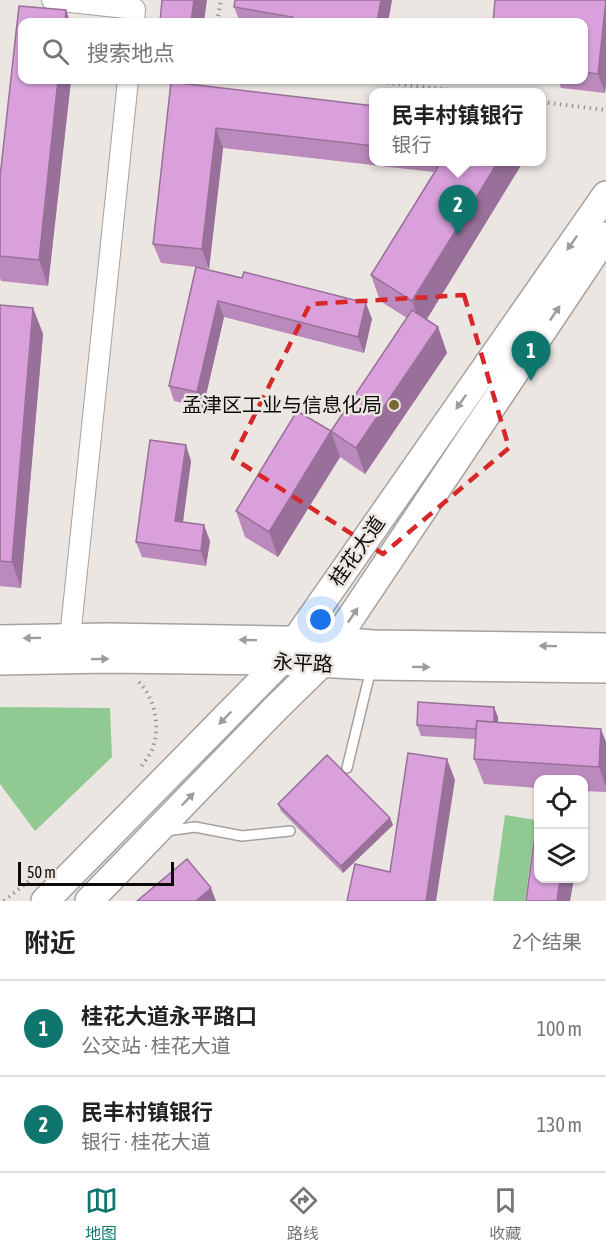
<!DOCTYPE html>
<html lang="zh">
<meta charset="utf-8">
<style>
body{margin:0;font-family:"Asap Condensed","Noto Sans SC",sans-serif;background:#f6f6f6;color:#222}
.controls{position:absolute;right:18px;bottom:18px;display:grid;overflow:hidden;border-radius:12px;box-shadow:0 2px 4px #0004}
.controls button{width:54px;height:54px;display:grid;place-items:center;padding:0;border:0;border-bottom:2px solid #e0e0e0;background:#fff;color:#222;font:30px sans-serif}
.scale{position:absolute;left:18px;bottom:15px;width:156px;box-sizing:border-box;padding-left:6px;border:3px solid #0d0b0a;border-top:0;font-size:16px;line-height:21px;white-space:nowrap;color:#0d0b0a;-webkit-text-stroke:4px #ebe6e1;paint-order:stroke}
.you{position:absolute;left:321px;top:620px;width:21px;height:21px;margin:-15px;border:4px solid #fff;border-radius:50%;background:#1a73e8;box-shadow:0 0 0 9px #1a73e833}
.badge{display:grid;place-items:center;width:39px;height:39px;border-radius:50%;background:#0f766e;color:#fff;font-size:20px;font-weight:700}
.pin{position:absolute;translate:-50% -50px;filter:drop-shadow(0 2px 3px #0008)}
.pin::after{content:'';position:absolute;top:32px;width:21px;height:18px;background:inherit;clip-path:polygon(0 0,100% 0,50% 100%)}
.popup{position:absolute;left:369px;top:88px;width:177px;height:78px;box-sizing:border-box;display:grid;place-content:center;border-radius:12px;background:#fff;filter:drop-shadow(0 2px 4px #0005);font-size:20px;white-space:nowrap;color:#767676}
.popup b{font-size:22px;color:#222}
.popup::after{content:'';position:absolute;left:50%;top:100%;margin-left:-12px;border:12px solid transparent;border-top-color:#fff}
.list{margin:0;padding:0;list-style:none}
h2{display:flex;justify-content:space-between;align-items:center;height:78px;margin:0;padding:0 24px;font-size:26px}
h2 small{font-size:20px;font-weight:400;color:#767676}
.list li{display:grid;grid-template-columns:39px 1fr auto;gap:18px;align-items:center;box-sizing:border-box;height:96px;padding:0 24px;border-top:2px solid #e0e0e0}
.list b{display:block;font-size:22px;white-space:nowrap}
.list p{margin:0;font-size:20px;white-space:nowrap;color:#767676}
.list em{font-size:20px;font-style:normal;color:#767676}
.icon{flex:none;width:33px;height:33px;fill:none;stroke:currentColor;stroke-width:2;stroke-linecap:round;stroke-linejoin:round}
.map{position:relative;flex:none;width:606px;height:901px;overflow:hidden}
.search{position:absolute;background:#fff;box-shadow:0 2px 4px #0004;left:18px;right:18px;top:18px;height:66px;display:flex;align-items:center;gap:15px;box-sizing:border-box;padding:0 21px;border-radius:12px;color:#767676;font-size:22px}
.sheet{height:270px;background:#fff}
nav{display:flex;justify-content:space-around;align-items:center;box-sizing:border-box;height:84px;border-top:2px solid #e0e0e0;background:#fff;font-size:16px;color:#767676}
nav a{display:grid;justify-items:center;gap:3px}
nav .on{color:#0f766e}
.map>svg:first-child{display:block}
.grass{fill:#90c992}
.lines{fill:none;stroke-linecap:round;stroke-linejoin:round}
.service-casing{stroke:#a6a19d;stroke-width:12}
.minor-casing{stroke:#a6a19d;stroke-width:22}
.secondary-casing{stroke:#a6a19d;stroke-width:30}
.path{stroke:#9b9794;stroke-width:4;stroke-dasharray:1.5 4.5;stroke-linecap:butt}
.service{stroke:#fff;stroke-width:9}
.minor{stroke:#fff;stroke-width:20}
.secondary{stroke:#fff;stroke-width:27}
.wall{fill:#bb8abc}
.shaded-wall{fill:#987099}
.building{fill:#d9a0db;stroke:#987099;stroke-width:1.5}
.oneway{fill:#9e9d9d}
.marked{fill:none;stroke:#d62828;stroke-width:4.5;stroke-dasharray:12 8;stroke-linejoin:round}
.poi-dot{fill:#776835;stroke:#ebe6e1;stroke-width:2}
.labels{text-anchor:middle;stroke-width:5;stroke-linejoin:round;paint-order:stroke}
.poi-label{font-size:20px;fill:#0d0b0a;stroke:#ebe6e1;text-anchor:end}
.street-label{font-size:20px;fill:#0d0b0a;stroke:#ebe6e1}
</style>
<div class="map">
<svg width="606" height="901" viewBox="0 0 606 901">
<rect width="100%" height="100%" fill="#ebe6e1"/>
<!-- grass -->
<g class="grass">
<polygon points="0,707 110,708 112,757 35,831 0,784"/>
<polygon points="505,815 536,820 525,901 493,901"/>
</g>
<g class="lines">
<!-- service casing -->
<g class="service-casing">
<g id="service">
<polyline points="347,768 371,669"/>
<polyline points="166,831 195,827 242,836 290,831"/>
</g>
</g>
<!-- minor casing -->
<g class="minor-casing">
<g id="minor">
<polyline points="52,0 135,9 134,22"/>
<polyline points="71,650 70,638 128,80"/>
</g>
</g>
<!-- secondary casing -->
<g class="secondary-casing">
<g id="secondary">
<polyline points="0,639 107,637 335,641 373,644 606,647"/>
<polyline points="0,661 107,659 281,661 372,666 606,669"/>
<polyline points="45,901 281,661 606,195"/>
<polyline points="89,901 276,708 321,664 335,641 606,236"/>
</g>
</g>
<!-- path -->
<g class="path">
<polyline points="217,22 221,0"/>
<polyline points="363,80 468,92"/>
<polyline points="542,102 606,110"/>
<path d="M139,682C155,699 160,725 153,747C151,754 144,762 140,768"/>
<polyline points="4,901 30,880"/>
</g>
<!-- service -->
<use href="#service" class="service"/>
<!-- minor -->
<use href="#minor" class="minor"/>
<!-- secondary -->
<use href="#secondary" class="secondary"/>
</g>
<!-- wall -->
<g class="wall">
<polygon points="235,0 392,0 388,22 240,22 234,7"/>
<polygon points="606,0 605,93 561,88 558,80 584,80 584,22"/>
<polygon points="19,6 66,10 70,22 22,22 22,80 71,80 48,286 1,281 0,278 0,177"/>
<polygon points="171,82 374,106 374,162 439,162 439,164 523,162 427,319 438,327 447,353 365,474 340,457 278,557 245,537 236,511 331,431 407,318 380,301 371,275 434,172 223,148 209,269 197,267 372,319 364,353 224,317 203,408 174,401 169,386 196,267 161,263 153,244"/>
<polygon points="0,305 33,308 43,334 21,588 0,586"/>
<polygon points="191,461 183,522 210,541 206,566 142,557 136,542"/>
<polygon points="498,717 498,722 606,742 606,792 584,791 584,780 538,780 538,788 484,784 474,759 475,739 421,736 417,725"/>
<polygon points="278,804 390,818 393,825 343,873 281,811"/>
</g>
<!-- shaded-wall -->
<g class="shaded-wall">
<polygon points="194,0 207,0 204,22 191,22"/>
<polygon points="381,0 392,0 388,22 377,22"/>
<polygon points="606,1 606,85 605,93 598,74"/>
<polygon points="66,10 70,22 65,22"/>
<polygon points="58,80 71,80 48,286 39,260"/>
<polygon points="216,128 223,148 209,269 202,249"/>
<polygon points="434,162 439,162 438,172"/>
<polygon points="498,162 523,162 422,327 412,301"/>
<polygon points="218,301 224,317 203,408 197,392"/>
<polygon points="366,303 372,319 364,353 358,337"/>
<polygon points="33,308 43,334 21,588 12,562"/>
<polygon points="438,327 447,353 365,474 356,448"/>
<polygon points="331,431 340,457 278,557 269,532"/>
<polygon points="186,445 191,461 181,536 175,521"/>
<polygon points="204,525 210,541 206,566 201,551"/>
<polygon points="494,707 498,717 497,740 493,730"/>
<polygon points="601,729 606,742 606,787 599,767"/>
<polygon points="447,759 455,780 436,901 426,901"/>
<polygon points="390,818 393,825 343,873 341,866"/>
<polygon points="560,879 574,879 570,901 557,901"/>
<polygon points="211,888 216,901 196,901"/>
</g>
<!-- building -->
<g class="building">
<polygon points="162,0 194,0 191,22 160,22"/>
<polygon points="235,0 381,0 377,22 292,22 293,17 234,7"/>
<polygon points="495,0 606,0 598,74 584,72 584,22 493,22"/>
<polygon points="19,6 66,10 65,22 22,22 22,80 58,80 39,260 0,256 0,177"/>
<polygon points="171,82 374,106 374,146 216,128 202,249 153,244"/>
<polygon points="441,162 498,162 412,301 371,275"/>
<polygon points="196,267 242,278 244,272 366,303 358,337 218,301 197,392 169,386"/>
<polygon points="0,305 33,308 12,562 0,561"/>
<polygon points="412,310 438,327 356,448 331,431"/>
<polygon points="297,411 331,431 269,532 236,511"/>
<polygon points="150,440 186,445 175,521 204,525 201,551 136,542"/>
<polygon points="418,702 494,707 494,722 477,721 476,729 417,725"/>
<polygon points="477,721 601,729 599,767 474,759"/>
<polygon points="408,753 447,759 426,901 347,901 355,864 390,872"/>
<polygon points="327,755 390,818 341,866 278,804"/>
<polygon points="538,813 538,879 560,879 557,901 526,901"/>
<polygon points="187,859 211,888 196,901 137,901"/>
</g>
<!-- one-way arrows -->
<defs><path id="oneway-solid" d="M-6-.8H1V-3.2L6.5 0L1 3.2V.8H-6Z" transform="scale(1.5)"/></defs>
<g class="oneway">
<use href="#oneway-solid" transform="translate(572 243) rotate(125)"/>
<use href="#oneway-solid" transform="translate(555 313) rotate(-56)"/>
<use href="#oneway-solid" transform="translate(461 402) rotate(125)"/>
<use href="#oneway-solid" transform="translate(353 615) rotate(-56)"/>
<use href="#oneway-solid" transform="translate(32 638) rotate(179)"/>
<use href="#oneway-solid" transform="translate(248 640) rotate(-179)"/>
<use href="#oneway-solid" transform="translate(548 646) rotate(-179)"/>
<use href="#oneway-solid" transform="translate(100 659) rotate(-1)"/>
<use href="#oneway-solid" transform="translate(421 667) rotate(1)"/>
<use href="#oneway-solid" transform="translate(225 718) rotate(134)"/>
<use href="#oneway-solid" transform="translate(188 799) rotate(-46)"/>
</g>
<!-- marked area -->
<path class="marked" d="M464,295L509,448L383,554L233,458L310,304Z"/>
<!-- markers -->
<circle class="poi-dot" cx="394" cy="405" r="6"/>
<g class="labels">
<!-- poi labels -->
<g class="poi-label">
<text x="382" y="412">孟津区工业与信息化局</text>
</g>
<!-- street labels -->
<g class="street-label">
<text transform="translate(357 551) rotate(-55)" y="7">桂花大道</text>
<text transform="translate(303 663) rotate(3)" y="7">永平路</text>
</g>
</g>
</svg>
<div class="controls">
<button><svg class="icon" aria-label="locate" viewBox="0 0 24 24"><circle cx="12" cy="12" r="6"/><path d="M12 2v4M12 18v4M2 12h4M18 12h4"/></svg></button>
<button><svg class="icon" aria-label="layers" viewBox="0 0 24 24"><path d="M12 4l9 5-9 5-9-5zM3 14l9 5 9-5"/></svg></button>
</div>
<div class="scale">50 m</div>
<div class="you"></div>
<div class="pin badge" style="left:531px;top:381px">1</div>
<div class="pin badge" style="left:458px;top:235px">2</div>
<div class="popup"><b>民丰村镇银行</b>银行</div>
<div class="search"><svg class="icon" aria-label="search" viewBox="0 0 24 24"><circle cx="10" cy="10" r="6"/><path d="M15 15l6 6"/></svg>搜索地点</div>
</div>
<section class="sheet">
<h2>附近<small>2个结果</small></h2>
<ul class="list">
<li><span class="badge">1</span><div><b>桂花大道永平路口</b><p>公交站 · 桂花大道</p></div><em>100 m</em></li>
<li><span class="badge">2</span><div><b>民丰村镇银行</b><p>银行 · 桂花大道</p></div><em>130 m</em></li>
</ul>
</section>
<nav>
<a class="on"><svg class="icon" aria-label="map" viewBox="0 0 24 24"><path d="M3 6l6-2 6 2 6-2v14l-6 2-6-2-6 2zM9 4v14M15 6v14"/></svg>地图</a>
<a><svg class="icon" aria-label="directions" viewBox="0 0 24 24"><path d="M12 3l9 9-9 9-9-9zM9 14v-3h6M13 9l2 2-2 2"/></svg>路线</a>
<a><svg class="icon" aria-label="saved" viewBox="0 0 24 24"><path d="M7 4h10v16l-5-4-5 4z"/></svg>收藏</a>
</nav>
